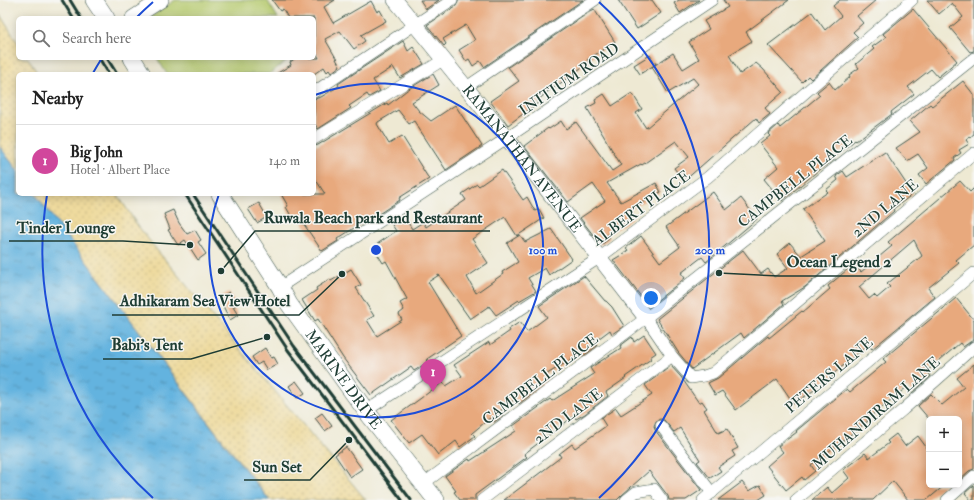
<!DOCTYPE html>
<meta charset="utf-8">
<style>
body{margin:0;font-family:"IM FELL Double Pica",serif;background:#f2f2f2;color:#222}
.controls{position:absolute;right:12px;bottom:12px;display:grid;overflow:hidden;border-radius:6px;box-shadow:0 2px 10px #0003}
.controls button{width:36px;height:36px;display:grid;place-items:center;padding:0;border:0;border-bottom:1px solid #e0e0e0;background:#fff;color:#222;font:20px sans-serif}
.you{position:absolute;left:651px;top:298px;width:14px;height:14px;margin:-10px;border:3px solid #fff;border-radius:50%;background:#1a73e8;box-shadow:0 0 0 6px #1a73e833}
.badge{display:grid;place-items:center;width:26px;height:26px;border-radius:50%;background:#0b8043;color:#fff;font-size:13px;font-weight:700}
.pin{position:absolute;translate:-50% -33px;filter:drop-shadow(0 1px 2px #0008)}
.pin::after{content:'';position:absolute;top:21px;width:14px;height:12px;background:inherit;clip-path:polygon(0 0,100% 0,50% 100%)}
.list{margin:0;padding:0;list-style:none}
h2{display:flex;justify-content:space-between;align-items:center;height:52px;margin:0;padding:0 16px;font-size:17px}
h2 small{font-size:13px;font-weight:400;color:#767676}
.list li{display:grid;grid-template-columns:26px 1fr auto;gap:12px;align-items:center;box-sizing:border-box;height:72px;padding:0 16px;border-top:1px solid #e0e0e0}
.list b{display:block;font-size:15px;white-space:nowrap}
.list p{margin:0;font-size:13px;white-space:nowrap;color:#767676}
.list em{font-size:13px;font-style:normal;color:#767676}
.icon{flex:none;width:22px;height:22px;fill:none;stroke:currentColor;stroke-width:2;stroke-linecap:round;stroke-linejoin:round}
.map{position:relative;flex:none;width:974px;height:500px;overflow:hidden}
.search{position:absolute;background:#fff;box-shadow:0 2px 10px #0003;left:16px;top:16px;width:300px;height:44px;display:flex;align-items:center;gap:10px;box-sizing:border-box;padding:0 14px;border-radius:6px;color:#767676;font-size:15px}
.panel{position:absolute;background:#fff;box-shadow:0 2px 10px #0003;left:16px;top:72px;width:300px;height:124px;border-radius:6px}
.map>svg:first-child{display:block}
.green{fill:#b5c96d;stroke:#6a8350}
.sand{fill:url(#sand-dots);stroke:#868c69}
.water{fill:url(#water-ripples);stroke:#42788a}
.building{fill:#e8a97d;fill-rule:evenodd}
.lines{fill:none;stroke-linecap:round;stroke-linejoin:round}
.street-casing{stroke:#3e574c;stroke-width:12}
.secondary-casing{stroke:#3e574c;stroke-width:16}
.primary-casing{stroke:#3e574c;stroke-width:18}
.street{stroke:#fff;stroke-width:11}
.secondary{stroke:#fff;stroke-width:15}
.primary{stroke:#fff;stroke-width:17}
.rail{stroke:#1f3d34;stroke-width:3}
.ring{fill:none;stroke:#1d4ed8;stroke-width:2}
.labels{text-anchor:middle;stroke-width:3;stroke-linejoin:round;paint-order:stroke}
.street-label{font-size:15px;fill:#1f3d34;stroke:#f6f6f2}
.centre{fill:#1d4ed8;stroke:#f6f6f2;stroke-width:2}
.ring-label{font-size:12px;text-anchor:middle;font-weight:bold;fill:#1d4ed8;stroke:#f6f6f2;stroke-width:3;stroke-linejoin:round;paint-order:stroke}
.leader{fill:none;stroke:#1f3d34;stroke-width:1.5}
.callout-dot{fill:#1f3d34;stroke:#f6f6f2;stroke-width:1.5}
.callout-label{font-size:16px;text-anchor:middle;font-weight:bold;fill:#1f3d34;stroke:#f6f6f2;stroke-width:3;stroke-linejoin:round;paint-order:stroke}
</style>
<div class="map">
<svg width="974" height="500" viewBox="0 0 974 500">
<defs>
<pattern id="sand-dots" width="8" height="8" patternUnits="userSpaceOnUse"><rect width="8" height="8" fill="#eeda9e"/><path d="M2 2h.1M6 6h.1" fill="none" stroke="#ccbc89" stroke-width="1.8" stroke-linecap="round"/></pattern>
<pattern id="water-ripples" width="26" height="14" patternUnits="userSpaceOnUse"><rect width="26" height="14" fill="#64b3df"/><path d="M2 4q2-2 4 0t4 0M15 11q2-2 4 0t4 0" fill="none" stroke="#5293b6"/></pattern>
</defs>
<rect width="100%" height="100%" fill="#f6f6f2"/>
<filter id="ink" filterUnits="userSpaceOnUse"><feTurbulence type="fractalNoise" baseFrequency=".025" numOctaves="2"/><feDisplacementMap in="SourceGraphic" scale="8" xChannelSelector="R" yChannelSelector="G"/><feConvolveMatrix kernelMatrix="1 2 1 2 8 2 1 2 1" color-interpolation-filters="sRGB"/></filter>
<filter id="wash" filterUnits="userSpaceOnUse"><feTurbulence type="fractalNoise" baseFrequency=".012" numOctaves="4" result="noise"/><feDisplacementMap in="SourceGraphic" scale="16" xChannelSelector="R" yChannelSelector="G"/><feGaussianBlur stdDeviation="0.9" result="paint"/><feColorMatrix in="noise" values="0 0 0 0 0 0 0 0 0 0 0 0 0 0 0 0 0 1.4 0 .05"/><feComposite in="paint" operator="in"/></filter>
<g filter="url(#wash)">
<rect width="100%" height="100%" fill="#eee9d3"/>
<!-- green -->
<g class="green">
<polygon points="175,0 267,0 278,18 149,18"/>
<polygon points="157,58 290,58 269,74 167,74"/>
</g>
<!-- sand -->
<g class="sand">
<polygon points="0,15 18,43 18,58 28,58 38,74 18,74 18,171 0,147"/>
<polygon points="35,194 117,194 138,226 156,249 366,500 270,500 215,430"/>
</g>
<!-- water -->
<polygon class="water" points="0,147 18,171 18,194 35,194 223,442 269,500 0,500"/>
<g id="blocks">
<!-- building -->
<g class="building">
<polygon points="272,0 335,0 324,7 333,23 371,1 377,12 380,10 386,21 361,35 365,41 354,49 340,31 325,39 336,58 338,58 336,59 340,66 331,73 329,70 327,72 324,67 314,74 276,74 291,65 290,62 296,58 319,58 314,49 314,18 288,18 283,9 280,11"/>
<polygon points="420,0 439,0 426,9"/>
<polygon points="459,0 583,0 484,67 480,61 473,66 469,59 466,61 459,50 475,40 466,25 443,39 446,44 444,46 427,25 456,6"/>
<polygon points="618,0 652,0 661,13 637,29"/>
<polygon points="679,0 699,0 680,13 674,3"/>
<polygon points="723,0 789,0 746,32 752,41 729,55 740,74 756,63 763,69 783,92 765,108 770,114 759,123 756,118 684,181 674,168 689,157 676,141 642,165 641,164 607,183 621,202 656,183 661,192 627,211 632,219 607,235 610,238 601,245 580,218 605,201 593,184 568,202 524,146 548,128 549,129 561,121 566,129 576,122 612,171 621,165 587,108 596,103 595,100 604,94 612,106 632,93 642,109 636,113 646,128 698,84 693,78 668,93 652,67 673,53 683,69 699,59 689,42 709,29 704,21 728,7"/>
<polygon points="840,0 876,0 857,16 863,23 853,32 858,37 811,79 808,76 802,82 768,45 812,12 825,30 841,16 833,6"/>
<polygon points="927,0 974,0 974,51 970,52 950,28 963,17 952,3 939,14"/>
<polygon points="594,9 615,42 587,60 589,62 554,88 553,87 537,101 538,103 508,125 490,101 519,81 508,67"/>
<polygon points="913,9 957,61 938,77 931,69 908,87 914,94 891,112 892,114 856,141 855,140 836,156 833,159 834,160 820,169 782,201 764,179 778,167 760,144 770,136 768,134 778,125 780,128 820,95 817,92 829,82 835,90 850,77 849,75 859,68 856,64 874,49 872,47 886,37 883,34"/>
<polygon points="403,41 408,51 413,47 424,64 400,78 393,67 373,80 380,91 369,97 367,94 349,106 351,108 318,129 314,123 314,99 321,97 339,86 338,84"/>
<polygon points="650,55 656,64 640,74 634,65"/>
<polygon points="433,74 439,85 412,102 419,111 431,121 455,105 482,146 446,170 414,121 409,124 398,110 378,122 377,124 389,144 402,136 429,179 399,198 400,200 362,225 362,223 337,239 338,241 322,251 299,217 294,221 286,207 288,206 281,194 325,194 314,177 314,146 318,145 387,103 388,105 407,90"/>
<polygon points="963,81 974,95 974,134 966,140 969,144 959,150 961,153 954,158 955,160 926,184 919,175 928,168 918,154 907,161 896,148 920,132 910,121 930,104 932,106"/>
<polygon points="885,152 913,194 893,209 894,211 805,287 782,301 784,304 744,338 741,333 692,369 678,352 657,319 743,250 761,274 768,269 774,277 788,268 777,254 790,243 801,256 825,241 803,209 828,192 826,190 838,180 836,176 843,171 847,177"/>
<polygon points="502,170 523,200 527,197 535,211 539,209 544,218 517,236 505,217 472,239 488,263 467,277 476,293 503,274 502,272 518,262 507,243 520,235 525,242 551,229 572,259 549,275 545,268 528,278 536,291 519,301 519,300 496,315 489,306 470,319 439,275 428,282 461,336 427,359 428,362 414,371 411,367 371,395 343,358 318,319 315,321 302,300 317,290 316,288 330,279 331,281 351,269 361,285 356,288 374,316 367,320 377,336 402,320 399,314 404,310 400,303 407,299 386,261 383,263 373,247 396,231 391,223 403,215 412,229 423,222 426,227 466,200 462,194 477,184 479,186"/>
<path d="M960,181L970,192L974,188V245L956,260L959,263L928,288L935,297L872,349L868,345L832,375L833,377L794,404L777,379L736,410L722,391L715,395L708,383L718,378L768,336L769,338L802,311L803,312L830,289L828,286L854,264L861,272L892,246L888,242ZM914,240L922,256L887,284L890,287L877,298L874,295L869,299L859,287Z"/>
<polygon points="713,192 726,210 741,198 757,219 706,262 702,257 681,273 685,278 649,307 613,260 628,251 626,248 641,236 660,262 680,247 666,227"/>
<polygon points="259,203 267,217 257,223 248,209"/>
<polygon points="173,210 179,223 187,234 195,230 201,240 198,242 206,254 198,260 185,240 178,245 168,230 170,229 164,214"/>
<polygon points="584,276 605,301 606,301 612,307 624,326 612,334 610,330 594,342 597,346 582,357 580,354 544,376 548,381 519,404 515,399 500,411 503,416 494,422 490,418 472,433 475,436 460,447 456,441 438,455 422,434 409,443 391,420 443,382 446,386 462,376 454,365 489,342 490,345 510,331 509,329 520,322 527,332 547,317 539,306"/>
<polygon points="229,292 236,305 233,307 238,315 230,320 219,298"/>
<polygon points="956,298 974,320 974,340 970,342 963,347 960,343 927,371 931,376 912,393 907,387 867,419 868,421 811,465 815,471 804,480 802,477 786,490 767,466 783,452 778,446 797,432 796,431 847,389 850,392 886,362 883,359"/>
<polygon points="644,335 656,353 650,357 651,359 625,377 626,378 606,392 608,396 585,414 576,419 574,416 524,454 527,457 475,495 475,500 460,500 454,492 456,491 445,476 469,459 470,461 516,431 513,426 550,399 552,401 594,374 590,368 621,348 620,346 632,337 634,342"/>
<polygon points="265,348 271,358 274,357 278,364 267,370 262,362 257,365 252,357"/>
<polygon points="974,364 974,469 969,471 959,480 959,419 929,419 918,406 931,394 942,405 964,387 957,378"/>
<polygon points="671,366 681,377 699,403 702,401 707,408 704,410 718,433 727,429 738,448 732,451 735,456 718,467 721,471 710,478 697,462 700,460 680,428 674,432 664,420 660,419 656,421 654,426 655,430 701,490 686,500 669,500 668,496 649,471 622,495 617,500 504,500 561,457 559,454 572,444 575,448 606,426 601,418 616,408 621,415 652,395 645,385"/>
<polygon points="296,381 305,393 297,398 289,386"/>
<polygon points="322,413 332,426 325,431 315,418"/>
<polygon points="896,434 905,446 918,436 929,451 929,485 945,485 927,500 908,500 893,481 873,500 812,500 827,487 832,493 849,478 843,470 865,453 869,458 889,443 887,441"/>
<polygon points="346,447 362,469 350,477 335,455"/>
<polygon points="742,482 749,491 760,485 766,495 758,500 718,500"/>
<polygon points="974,485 974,500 971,500 965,493"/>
</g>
</g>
</g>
<g filter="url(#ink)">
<use href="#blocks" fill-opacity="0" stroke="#3e574c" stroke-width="1"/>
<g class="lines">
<!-- street casing -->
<g class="street-casing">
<g id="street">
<polyline points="465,88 595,0"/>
<polyline points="314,92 452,0"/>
<polyline points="314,139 443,60"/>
<polyline points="280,287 507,138 712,0"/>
<polyline points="646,318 672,356 691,378 704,376 713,373 974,153"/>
<polyline points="366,411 599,258 708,177 912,0"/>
<polyline points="661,426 712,493"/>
<polyline points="423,484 646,318 974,58"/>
<polyline points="482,500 672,356"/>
<polyline points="626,500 636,492 654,489 662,500"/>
<polyline points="703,500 974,273"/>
<polyline points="796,500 904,409 974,347"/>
<polyline points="947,500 974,476"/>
</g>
</g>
<!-- secondary casing -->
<g class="secondary-casing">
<g id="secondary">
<path id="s1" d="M395,0L507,138L646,318"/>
<polyline points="133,18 161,0"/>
</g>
</g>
<!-- primary casing -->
<g class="primary-casing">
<g id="primary">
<polyline points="94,0 106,18"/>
<polyline points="132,58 142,74"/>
<path id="s2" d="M220,194L280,287L289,304L366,411L436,500"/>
</g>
</g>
<!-- street -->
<use href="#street" class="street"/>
<!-- secondary -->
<use href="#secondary" class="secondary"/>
<!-- primary -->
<use href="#primary" class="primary"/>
<!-- rail -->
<g class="rail">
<polyline points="62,0 73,18"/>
<polyline points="70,0 81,18"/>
<polyline points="99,58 109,74"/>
<polyline points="107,58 117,74"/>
<polyline points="185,194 288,350 402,500"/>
<polyline points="193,194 294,346 411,500"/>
</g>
</g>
</g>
<!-- distance rings -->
<g class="ring">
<path d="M315 95A167 167 0 1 1 219 194"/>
<path d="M153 498A334 334 0 0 1 47 195M93 73A334 334 0 0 1 102 58M136 18A334 334 0 0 1 153 2M599 2A334 334 0 0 1 599 498"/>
</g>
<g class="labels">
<!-- street labels -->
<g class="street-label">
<text transform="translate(569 79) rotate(-34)" y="5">INITIUM ROAD</text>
<text dy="5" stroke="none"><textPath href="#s1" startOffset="203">RAMANATHAN AVENUE</textPath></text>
<text transform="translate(795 181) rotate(-38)" y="5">CAMPBELL PLACE</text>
<text transform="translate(641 208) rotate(-36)" y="5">ALBERT PLACE</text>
<text transform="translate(885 208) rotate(-40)" y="5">2ND LANE</text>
<text transform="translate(829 375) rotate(-40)" y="5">PETERS LANE</text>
<text dy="5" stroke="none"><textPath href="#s2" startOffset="223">MARINE DRIVE</textPath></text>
<text transform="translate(540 379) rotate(-37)" y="5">CAMPBELL PLACE</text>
<text transform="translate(876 413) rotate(-41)" y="5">MUHANDIRAM LANE</text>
<text transform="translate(568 416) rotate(-37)" y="5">2ND LANE</text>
</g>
</g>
<circle cx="376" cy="250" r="6" class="centre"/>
<g class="ring-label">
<text x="543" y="254">100 m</text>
<text x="710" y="254">200 m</text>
</g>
<!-- callouts -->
<path class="leader" d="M221 271L255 231H490M190 245L123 241H9M719 273L779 276H900M342 274L299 315H112M267 337L191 359H103M349 440L310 480H244"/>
<g class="callout-dot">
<circle cx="221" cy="271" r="4"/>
<circle cx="190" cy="245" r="4"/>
<circle cx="719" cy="273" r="4"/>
<circle cx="342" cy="274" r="4"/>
<circle cx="267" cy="337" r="4"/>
<circle cx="349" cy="440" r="4"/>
</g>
<g class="callout-label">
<text x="373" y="223">Ruwala Beach park and Restaurant</text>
<text x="66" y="233">Tinder Lounge</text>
<text x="839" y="267">Ocean Legend 2</text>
<text x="205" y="306">Adhikaram Sea View Hotel</text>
<text x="147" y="350">Babi's Tent</text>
<text x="277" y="472">Sun Set</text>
</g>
</svg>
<div class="controls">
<button>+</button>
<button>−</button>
</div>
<div class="you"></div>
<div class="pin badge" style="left:433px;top:392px;background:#d1479c">1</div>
<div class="search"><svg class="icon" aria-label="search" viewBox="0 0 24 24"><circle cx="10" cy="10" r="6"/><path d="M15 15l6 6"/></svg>Search here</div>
<section class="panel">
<h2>Nearby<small></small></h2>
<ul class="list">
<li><span class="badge" style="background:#d1479c">1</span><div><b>Big John</b><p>Hotel · Albert Place</p></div><em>140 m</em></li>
</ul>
</section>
</div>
